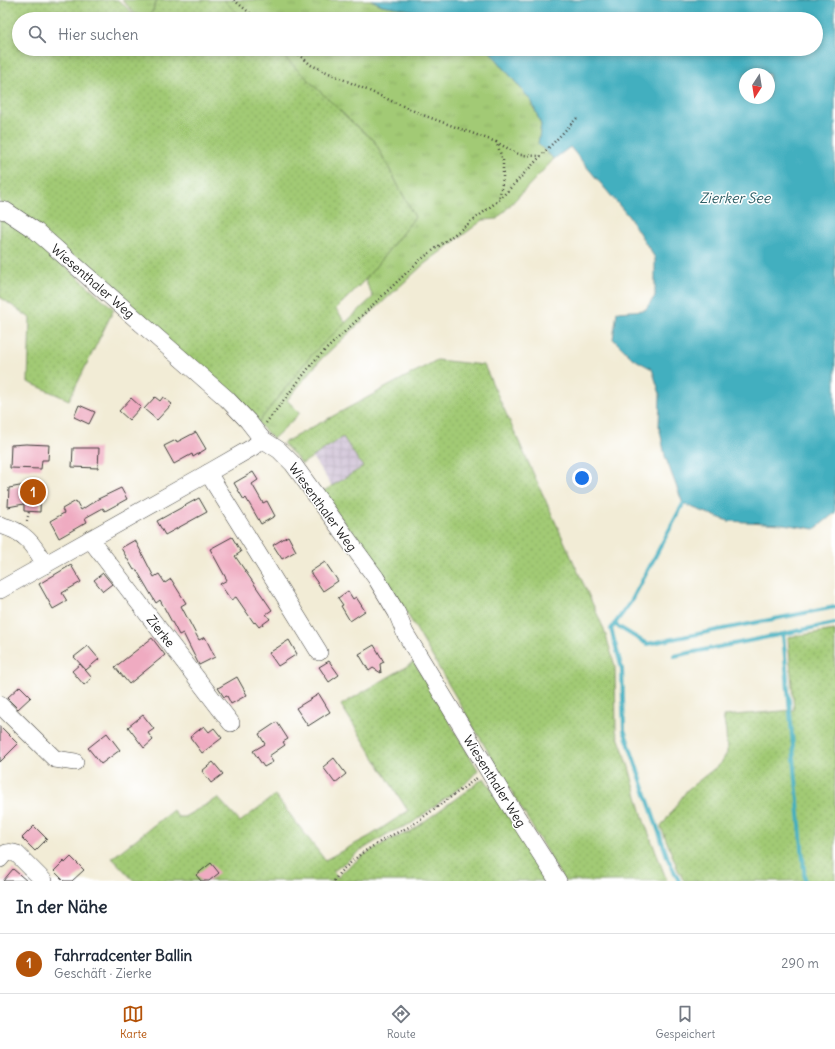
<!DOCTYPE html>
<html lang="de">
<meta charset="utf-8">
<style>
body{margin:0;font-family:Delius,sans-serif;background:#f2f2f3;color:#1f2937}
.compass{position:absolute;left:739px;top:68px;width:36px;height:36px;border-radius:50%;background:#fff;box-shadow:0 2px 6px #0003;rotate:192deg}
.you{position:absolute;left:582px;top:478px;width:14px;height:14px;margin:-10px;border:3px solid #fff;border-radius:50%;background:#1a73e8;box-shadow:0 0 0 6px #1a73e833}
.badge{display:grid;place-items:center;width:26px;height:26px;border-radius:50%;background:#b45309;color:#fff;font-size:13px;font-weight:700}
.pin{position:absolute;translate:-50% -50%;border:2px solid #fff;box-shadow:0 1px 4px #0006}
.list{margin:0;padding:0;list-style:none}
h2{display:flex;justify-content:space-between;align-items:center;height:52px;margin:0;padding:0 16px;font-size:17px}
h2 small{font-size:13px;font-weight:400;color:#747a83}
.list li{display:grid;grid-template-columns:26px 1fr auto;gap:12px;align-items:center;box-sizing:border-box;height:60px;padding:0 16px;border-top:1px solid #e0e1e3}
.list b{display:block;font-size:15px;white-space:nowrap}
.list p{margin:0;font-size:13px;white-space:nowrap;color:#747a83}
.list em{font-size:13px;font-style:normal;color:#747a83}
.icon{flex:none;width:22px;height:22px;fill:none;stroke:currentColor;stroke-width:2;stroke-linecap:round;stroke-linejoin:round}
.map{position:relative;flex:none;width:835px;height:881px;overflow:hidden}
.search{position:absolute;background:#fff;box-shadow:0 2px 6px #0003;left:12px;right:12px;top:12px;height:44px;display:flex;align-items:center;gap:10px;box-sizing:border-box;padding:0 14px;border-radius:22px;color:#747a83;font-size:15px}
.sheet{height:112px;background:#fff}
nav{display:flex;justify-content:space-around;align-items:center;box-sizing:border-box;height:56px;border-top:1px solid #e0e1e3;background:#fff;font-size:11px;color:#747a83}
nav a{display:grid;justify-items:center;gap:2px}
nav .on{color:#b45309}
.map>svg:first-child{display:block}
.industrial{fill:url(#industrial-grid)}
.grass{fill:url(#grass-dots);stroke:#5f7348}
.park{fill:url(#park-tufts);stroke:#5f7348}
.water{fill:#42afbf;stroke:#2f666e;fill-rule:evenodd}
.lines{fill:none;stroke-linecap:round;stroke-linejoin:round}
.stream{stroke:#42afbf;stroke-width:4}
.building{fill:#efabc1}
.minor-casing{stroke:#3c3b38;stroke-width:18}
.path{stroke:#3c3b38;stroke-width:2.5;stroke-dasharray:1 3;stroke-linecap:butt}
.minor{stroke:#fff;stroke-width:17}
.labels{text-anchor:middle;stroke-width:3;stroke-linejoin:round;paint-order:stroke}
.street-label{font-size:13px;fill:#1c1c1c;stroke:#fff}
.water-label{font-size:14px;font-style:italic;fill:#2d5e65;stroke:#fff}
</style>
<div class="map">
<svg width="835" height="881" viewBox="0 0 835 881">
<defs>
<pattern id="industrial-grid" width="8" height="8" patternUnits="userSpaceOnUse"><rect width="8" height="8" fill="#ccbed3"/><path d="M0 4h8M4 0v8" fill="none" stroke="#afa3b5"/></pattern>
<pattern id="grass-dots" width="8" height="8" patternUnits="userSpaceOnUse"><rect width="8" height="8" fill="#a2ca75"/><path d="M2 2h.1M6 6h.1" fill="none" stroke="#8bad65" stroke-width="1.8" stroke-linecap="round"/></pattern>
<pattern id="park-tufts" width="24" height="20" patternUnits="userSpaceOnUse"><rect width="24" height="20" fill="#a2ca75"/><path d="M3 7l-1-3M5 7V3M7 7l1-3M15 17l-1-3M17 17v-4M19 17l1-3" fill="none" stroke="#8bad65"/></pattern>
</defs>
<rect width="100%" height="100%" fill="#fff"/>
<filter id="ink" filterUnits="userSpaceOnUse"><feTurbulence type="fractalNoise" baseFrequency=".025" numOctaves="2"/><feDisplacementMap in="SourceGraphic" scale="8" xChannelSelector="R" yChannelSelector="G"/><feConvolveMatrix kernelMatrix="1 2 1 2 8 2 1 2 1" color-interpolation-filters="sRGB"/></filter>
<filter id="wash" filterUnits="userSpaceOnUse"><feTurbulence type="fractalNoise" baseFrequency=".012" numOctaves="4" result="noise"/><feDisplacementMap in="SourceGraphic" scale="16" xChannelSelector="R" yChannelSelector="G"/><feGaussianBlur stdDeviation="0.9" result="paint"/><feColorMatrix in="noise" values="0 0 0 0 0 0 0 0 0 0 0 0 0 0 0 0 0 1.4 0 .05"/><feComposite in="paint" operator="in"/></filter>
<g filter="url(#wash)">
<rect width="100%" height="100%" fill="#f2ecd6"/>
<!-- industrial -->
<polygon class="industrial" points="343,437 363,467 332,486 312,457"/>
<!-- grass -->
<g class="grass">
<polygon points="0,0 118,0 139,19 19,19 19,49 276,49 354,124 374,140 415,217 365,280 336,309 346,323 313,353 258,423 0,203"/>
<polygon points="157,0 224,0 243,19 149,19"/>
<polygon points="0,216 31,236 114,309 69,400 28,382 30,318 0,297"/>
<polygon points="437,360 484,365 604,629 615,666 616,731 628,764 644,821 667,881 564,881 395,593 322,492 363,467 343,437 302,464 283,443"/>
<polygon points="835,630 835,881 684,881 678,870 661,827 687,790 720,764 727,753 726,731 723,716 794,710 788,637"/>
<polygon points="414,662 478,770 466,783 412,823 389,833 360,851 335,870 332,869 338,878 341,873 364,855 391,839 410,832 484,778 553,881 134,881 112,858 173,810 178,817 184,817 218,798 240,822 275,795 325,860 370,836 408,811 341,705"/>
</g>
<!-- park -->
<g class="park">
<polygon points="122,0 157,0 149,19 140,19"/>
<polygon points="224,0 371,0 382,5 421,12 436,19 243,19"/>
<polygon points="276,49 488,49 532,102 541,125 538,144 554,159 497,219 483,220 423,265 322,358 287,400 300,413 273,439 258,423 313,353 373,297 365,280 415,217 374,140 354,124"/>
</g>
<!-- water -->
<path class="water" d="M371,0H835V513L815,529L783,524L728,521L683,504L665,456L659,426L660,394L652,369L632,358L613,339L617,312L645,310L655,296V258L629,217L570,147L554,159L538,144L541,125L532,102L488,49H816V19H436L421,12L382,5ZM745,74H769V98H745Z"/>
<g class="lines">
<!-- stream -->
<g class="stream">
<polyline points="614,624 647,644 835,607"/>
<polyline points="674,656 783,634"/>
<polyline points="679,881 668,859 624,730 622,669 611,629 632,600 683,504"/>
<polyline points="805,881 783,634 835,623"/>
</g>
</g>
<g id="blocks">
<!-- building -->
<g class="building">
<polygon points="155,397 160,401 163,397 172,404 157,420 144,409"/>
<polygon points="131,398 141,407 129,420 119,411"/>
<polygon points="79,405 95,412 89,424 74,417"/>
<polygon points="196,432 206,449 193,457 192,454 174,464 164,446 176,440 177,442"/>
<polygon points="26,444 49,445 48,460 42,460 41,469 10,468 11,445"/>
<polygon points="73,448 99,448 98,468 72,467"/>
<polygon points="253,472 258,480 252,484 263,503 267,501 275,516 261,524 246,498 244,500 234,483"/>
<polygon points="41,482 40,512 24,511 24,504 8,507 9,488"/>
<polygon points="121,488 127,499 105,511 103,508 85,518 87,522 59,538 50,521 64,513 62,509 76,501 81,510 98,499"/>
<polygon points="199,498 207,512 165,535 157,521"/>
<polygon points="288,536 296,551 282,559 273,545"/>
<polygon points="232,537 241,552 235,556 272,610 266,614 270,619 259,627 255,622 254,623 236,597 231,600 220,584 227,580 210,549"/>
<polygon points="135,540 154,577 159,574 165,583 171,579 186,603 181,606 199,640 205,637 215,657 199,665 183,633 179,635 160,600 156,603 136,569 134,570 121,548"/>
<polygon points="325,562 338,581 323,591 310,572"/>
<polygon points="71,565 81,582 62,593 67,601 53,609 39,584"/>
<polygon points="103,573 112,584 103,591 94,580"/>
<polygon points="348,591 353,599 356,597 365,611 350,621 341,606 343,605 338,598"/>
<polygon points="152,638 165,655 129,684 115,667"/>
<polygon points="289,640 297,654 278,666 269,653"/>
<polygon points="374,645 384,662 380,664 381,673 373,668 369,671 359,654"/>
<polygon points="88,646 99,659 86,670 74,657"/>
<polygon points="329,661 339,675 329,682 319,667"/>
<polygon points="80,664 92,678 84,685 72,671"/>
<polygon points="237,677 247,695 231,704 227,696 224,697 218,688"/>
<polygon points="20,686 31,697 18,709 7,698"/>
<polygon points="319,694 330,712 308,726 296,708"/>
<polygon points="143,715 154,729 148,733 153,740 144,748 128,727"/>
<polygon points="277,722 288,739 283,742 285,745 269,756 273,762 264,767 253,751 265,744 259,734"/>
<polygon points="0,726 18,744 0,762"/>
<polygon points="204,726 209,732 214,728 222,738 202,753 190,737"/>
<polygon points="107,733 120,750 101,764 88,748"/>
<polygon points="334,758 346,774 335,783 323,767"/>
<polygon points="213,762 223,774 211,783 202,771"/>
<polygon points="34,826 47,839 35,851 22,838"/>
<polygon points="71,857 84,870 72,881 64,881 54,871 64,861 65,863"/>
<polygon points="211,863 219,873 209,881 201,881 196,875"/>
<polygon points="13,869 27,881 3,881"/>
</g>
</g>
</g>
<g filter="url(#ink)">
<use href="#blocks" fill-opacity="0" stroke="#3c3b38" stroke-width="1"/>
<g class="lines">
<!-- minor casing -->
<g class="minor-casing">
<g id="minor">
<polyline points="0,210 6,211 36,231 227,399 248,421 262,439 279,450 293,464 376,578 397,613 405,633 505,798 558,881"/>
<polyline points="208,473 319,652"/>
<path d="M0,525C24,531 34,544 45,565"/>
<polyline points="90,539 231,723"/>
<polyline points="0,590 208,473 253,447 262,439"/>
<polyline points="0,705 55,759 75,762"/>
<path d="M0,859C5,852 9,851 17,854L44,881"/>
</g>
</g>
<!-- path -->
<g class="path">
<polyline points="234,0 257,19"/>
<polyline points="293,49 311,65 423,115 496,142 503,160 503,178 499,199"/>
<polyline points="496,142 520,155 540,156"/>
<polyline points="266,423 315,360 419,261 480,215 499,200 577,118"/>
<polyline points="27,521 29,512"/>
<polyline points="334,881 340,872 362,853 388,837 411,826 477,778"/>
</g>
<!-- minor -->
<use href="#minor" class="minor"/>
</g>
</g>
<g class="labels">
<!-- street labels -->
<g class="street-label">
<text transform="translate(93 281) rotate(41)" y="5">Wiesenthaler Weg</text>
<text transform="translate(323 507) rotate(54)" y="5">Wiesenthaler Weg</text>
<text transform="translate(161 631) rotate(52)" y="5">Zierke</text>
<text transform="translate(495 781) rotate(58)" y="5">Wiesenthaler Weg</text>
</g>
<!-- water labels -->
<g class="water-label">
<text x="735" y="203">Zierker See</text>
</g>
</g>
</svg>
<svg class="compass" viewBox="-18 -18 36 36"><path d="M0-13l5 13h-10z" fill="#e53935"/><path d="M0 13l5-13h-10z" fill="#747a83"/></svg>
<div class="you"></div>
<div class="pin badge" style="left:33px;top:492px">1</div>
<div class="search"><svg class="icon" aria-label="search" viewBox="0 0 24 24"><circle cx="10" cy="10" r="6"/><path d="M15 15l6 6"/></svg>Hier suchen</div>
</div>
<section class="sheet">
<h2>In der Nähe<small></small></h2>
<ul class="list">
<li><span class="badge">1</span><div><b>Fahrradcenter Ballin</b><p>Geschäft · Zierke</p></div><em>290 m</em></li>
</ul>
</section>
<nav>
<a class="on"><svg class="icon" aria-label="map" viewBox="0 0 24 24"><path d="M3 6l6-2 6 2 6-2v14l-6 2-6-2-6 2zM9 4v14M15 6v14"/></svg>Karte</a>
<a><svg class="icon" aria-label="directions" viewBox="0 0 24 24"><path d="M12 3l9 9-9 9-9-9zM9 14v-3h6M13 9l2 2-2 2"/></svg>Route</a>
<a><svg class="icon" aria-label="saved" viewBox="0 0 24 24"><path d="M7 4h10v16l-5-4-5 4z"/></svg>Gespeichert</a>
</nav>
